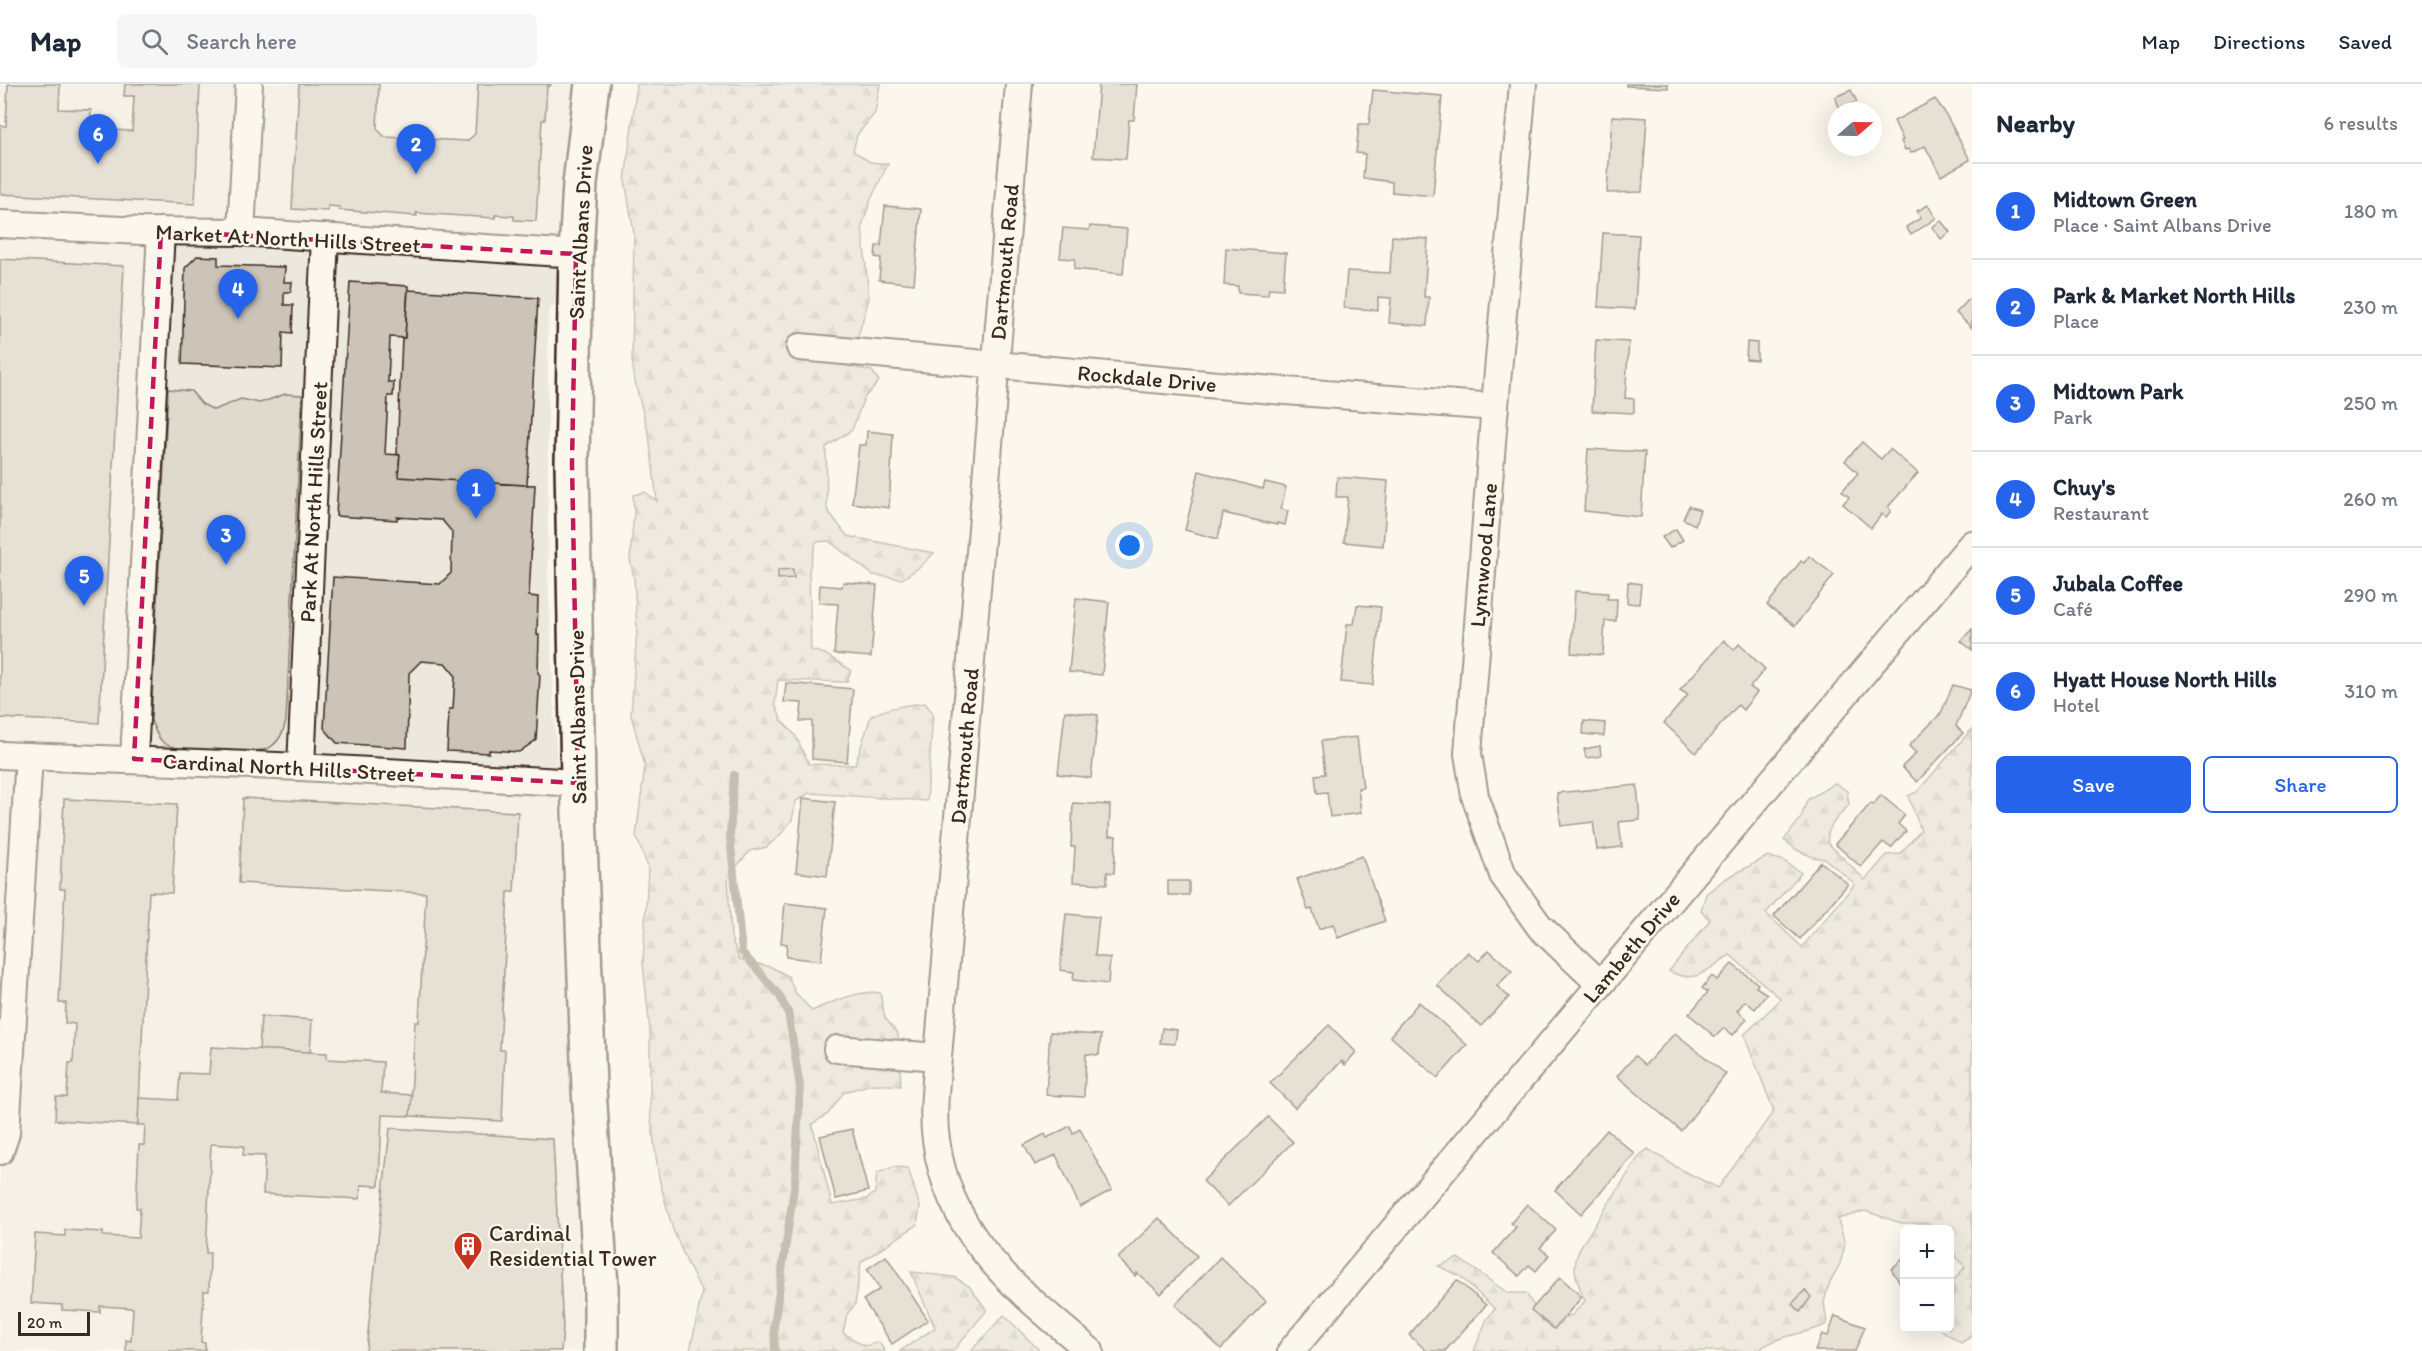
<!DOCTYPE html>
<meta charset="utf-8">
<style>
body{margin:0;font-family:Itim,sans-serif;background:#f6f6f7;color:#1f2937}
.controls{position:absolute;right:18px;bottom:18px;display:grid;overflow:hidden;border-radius:9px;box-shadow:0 6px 24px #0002}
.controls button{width:54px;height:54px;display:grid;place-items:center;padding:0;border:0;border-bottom:2px solid #e0e1e3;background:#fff;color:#1f2937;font:30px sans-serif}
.compass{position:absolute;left:1828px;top:18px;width:54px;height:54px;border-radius:50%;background:#fff;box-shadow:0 6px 24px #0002;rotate:70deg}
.scale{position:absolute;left:18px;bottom:15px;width:72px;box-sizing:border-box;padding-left:6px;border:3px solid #3b2a1e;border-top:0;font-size:16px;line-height:21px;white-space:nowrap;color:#3b2a1e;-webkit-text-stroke:4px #fbf7ec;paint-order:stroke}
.you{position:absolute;left:1130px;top:462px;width:21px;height:21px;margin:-15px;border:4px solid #fff;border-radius:50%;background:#1a73e8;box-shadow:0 0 0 9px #1a73e833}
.badge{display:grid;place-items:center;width:39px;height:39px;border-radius:50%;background:#2563eb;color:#fff;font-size:20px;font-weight:700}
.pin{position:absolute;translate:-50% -50px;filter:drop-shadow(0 2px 3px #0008)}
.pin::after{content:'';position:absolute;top:32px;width:21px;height:18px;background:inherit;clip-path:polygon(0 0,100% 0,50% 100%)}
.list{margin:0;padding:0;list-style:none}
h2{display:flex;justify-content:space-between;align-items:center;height:78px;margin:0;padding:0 24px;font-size:26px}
h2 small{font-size:20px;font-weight:400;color:#747a83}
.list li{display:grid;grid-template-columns:39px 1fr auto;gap:18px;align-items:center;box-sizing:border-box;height:96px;padding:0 24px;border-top:2px solid #e0e1e3}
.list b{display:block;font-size:22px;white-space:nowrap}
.list p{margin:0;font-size:20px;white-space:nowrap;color:#747a83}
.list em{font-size:20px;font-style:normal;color:#747a83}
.actions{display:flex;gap:12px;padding:18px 24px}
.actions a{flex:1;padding:14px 0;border:2px solid #2563eb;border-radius:9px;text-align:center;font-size:21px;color:#2563eb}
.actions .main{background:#2563eb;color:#fff}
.icon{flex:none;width:33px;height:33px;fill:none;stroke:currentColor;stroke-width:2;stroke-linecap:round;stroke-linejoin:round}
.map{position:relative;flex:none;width:1972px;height:1267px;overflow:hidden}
header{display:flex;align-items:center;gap:36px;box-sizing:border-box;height:84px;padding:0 30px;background:#fff;border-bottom:2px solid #e0e1e3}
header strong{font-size:28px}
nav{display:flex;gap:33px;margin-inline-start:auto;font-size:21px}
.search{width:420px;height:54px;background:#f6f6f7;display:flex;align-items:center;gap:15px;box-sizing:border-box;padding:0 21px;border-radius:9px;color:#747a83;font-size:22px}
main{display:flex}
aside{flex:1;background:#fff}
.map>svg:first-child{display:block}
.built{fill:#ede8dd}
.forest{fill:url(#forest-firs);stroke:#8d8276;stroke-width:1.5}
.park{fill:#dfd9ce;stroke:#8d8276;stroke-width:1.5}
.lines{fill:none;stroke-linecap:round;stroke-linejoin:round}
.stream{stroke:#85796d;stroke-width:8}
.building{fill:#ccc4b9;stroke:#3b2a1e;stroke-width:1.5}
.minor-casing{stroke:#3b2a1e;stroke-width:30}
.tertiary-casing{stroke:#3b2a1e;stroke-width:38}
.minor{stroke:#fbf7ec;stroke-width:26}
.tertiary{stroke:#fbf7ec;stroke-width:33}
.marked{fill:none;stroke:#c2185b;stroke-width:4.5;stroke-dasharray:12 8;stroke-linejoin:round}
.labels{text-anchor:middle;stroke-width:4.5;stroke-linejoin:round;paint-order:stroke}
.street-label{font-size:22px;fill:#3b2a1e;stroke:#fbf7ec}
.poi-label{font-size:22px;fill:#3b2a1e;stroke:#fbf7ec;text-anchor:start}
</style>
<header>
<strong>Map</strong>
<div class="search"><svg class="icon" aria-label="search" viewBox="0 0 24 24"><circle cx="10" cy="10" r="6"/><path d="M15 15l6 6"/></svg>Search here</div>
<nav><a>Map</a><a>Directions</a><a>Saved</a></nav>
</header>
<main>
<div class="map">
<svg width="1972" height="1267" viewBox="0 0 1972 1267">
<defs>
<pattern id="forest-firs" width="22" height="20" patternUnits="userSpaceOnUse" patternTransform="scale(1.5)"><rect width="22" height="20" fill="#dfd9ce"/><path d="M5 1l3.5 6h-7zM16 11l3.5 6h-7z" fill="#c0bab0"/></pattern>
</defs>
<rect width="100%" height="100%" fill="#fbf7ec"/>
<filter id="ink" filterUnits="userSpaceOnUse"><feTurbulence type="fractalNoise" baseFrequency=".0167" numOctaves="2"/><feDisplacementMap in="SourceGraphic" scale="12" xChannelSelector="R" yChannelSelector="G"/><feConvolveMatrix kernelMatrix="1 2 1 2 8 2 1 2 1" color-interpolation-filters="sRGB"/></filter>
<g filter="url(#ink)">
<!-- built -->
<polygon class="built" points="0,0 576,0 562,125 557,217 548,229 548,489 583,1267 0,1267"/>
<!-- forest -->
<g class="forest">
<path d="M637,0H880L875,29L857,51L853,67L870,78L888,80L871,115L862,142L869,214L856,260L794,271L872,287L879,297L864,314L852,346L826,363L827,425L847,452L934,469L920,483L902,495L873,491L829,457L816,458L809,486L811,566L825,570L851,586L847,598L778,596L775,620L782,637L795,651L809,680L855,681L871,632C888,623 906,621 925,619L933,629L927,717L809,709L796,717L792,736L780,751L767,763L750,767L728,792L731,853L739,875L771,883L788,892L795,908L812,927C828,919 862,905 880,909L885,934L898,950L901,1002L872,1000L844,1008L828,1030L812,1040L832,1121L866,1115L875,1109L877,1089L893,1083L908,1084L920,1123L917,1141L861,1178L855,1221L847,1230L843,1249L864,1262L879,1258L885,1267H690L702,1208L688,1181L672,1143L659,1094L650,1028V947L643,879L648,783L636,752L645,682L631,631L637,545L634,493L630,476L634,428L633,411L645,408L657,417L649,351L635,298L632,276L634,149L625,97Z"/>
<path d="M1972,645V1200L1970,1202L1972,1204V1252L1961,1259L1940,1245L1950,1244V1220L1954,1218L1953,1197L1965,1183L1950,1165V1146L1933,1145L1928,1139H1901L1865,1127L1838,1135L1845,1161L1840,1180L1830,1198L1824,1218L1827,1240C1809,1250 1770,1252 1759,1267H1474L1487,1235L1495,1225L1460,1192L1438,1182L1458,1174L1508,1209H1526L1543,1238L1572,1231L1585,1217C1576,1194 1570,1185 1581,1162L1640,1071L1648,1065L1678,1084L1718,1104L1774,1027L1744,951L1781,915L1730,871C1707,885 1697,902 1669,887L1710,836L1701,827L1706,810L1725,795L1768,772L1784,777L1801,789L1766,829L1802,863L1855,800L1825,775L1813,773L1797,766L1784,756L1801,734L1807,716L1835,699L1847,707L1849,721C1839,732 1825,743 1828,759L1865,796L1887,771L1900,770L1921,746L1908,712L1917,708Z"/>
<polygon points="911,1188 954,1193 969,1202 987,1226 953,1267 900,1267 935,1244"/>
<polygon points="1004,1231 1040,1267 971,1267"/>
</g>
<!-- park -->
<path class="park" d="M168,305L191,307L202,320L214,326L241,315L260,319L285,310L302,311L286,637C283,649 279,658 269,664C256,671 176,668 164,659C157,654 154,644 151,636Z"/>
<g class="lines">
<!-- stream -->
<polyline class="stream" points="734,691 730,752 742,868 779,911 788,928 800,1003 795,1097 774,1242 775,1267"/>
</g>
<!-- building -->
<g class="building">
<polygon points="8,0 60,0 59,25 91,26 90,45 132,47 134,12 124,12 125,0 200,0 195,120 0,110 0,42 6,42"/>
<polygon points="299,0 379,0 377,45 385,53 467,57 475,50 478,0 551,0 550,2 547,2 545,36 542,36 536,137 514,136 514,132 495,131 495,134 416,129 417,132 339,126 340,123 328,122 328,127 292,125"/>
<polygon points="1099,0 1137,0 1134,36 1129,36 1126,75 1093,73"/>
<polygon points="1626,0 1668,0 1668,4 1626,2"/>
<polygon points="1373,6 1442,12 1433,112 1392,108 1392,98 1363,94 1365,70 1356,69 1359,40 1369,40"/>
<polygon points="1851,6 1857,18 1840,25 1835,13"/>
<polygon points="1935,15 1944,27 1970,76 1941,92 1925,62 1911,69 1908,65 1905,66 1901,57 1903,56 1894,37"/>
<polygon points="1612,32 1647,34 1642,108 1607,109"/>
<polygon points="1928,121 1936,134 1911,151 1906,143 1921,134 1917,127"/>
<polygon points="885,122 921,125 914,200 879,196 881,174 875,173 876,162 881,162"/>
<polygon points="1941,137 1950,148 1941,155 1932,143"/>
<polygon points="1090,142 1127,145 1123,190 1074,185 1075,175 1060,174 1063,144 1089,146"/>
<polygon points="1603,149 1639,151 1635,225 1598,223"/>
<polygon points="1392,152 1428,155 1424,213 1429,213 1427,242 1389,239 1391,214 1378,213 1378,226 1344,224 1347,187 1390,189"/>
<polygon points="1226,164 1286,169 1283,205 1269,204 1268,211 1238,209 1238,202 1224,201"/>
<polygon points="197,172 218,173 218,181 285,183 284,198 292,198 291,208 284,208 284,221 293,221 292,249 283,248 282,284 182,280 185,184"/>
<polygon points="0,175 124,182 99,639 0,634"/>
<polygon points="350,198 408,202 405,254 390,253 388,298 394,298 393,312 388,312 385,370 400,371 399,380 418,381 418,390 501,395 501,400 535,401 529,512 538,513 537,551 539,551 538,589 540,591 536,656 519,668 489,666 489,669 447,667 449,625 453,625 455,591 445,579 421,577 409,589 407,664 337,659 324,644 333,493 440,500 451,489 452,448 442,436 397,433 397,436 336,432"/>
<polygon points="408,206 538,214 527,401 398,393 400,371 397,370 402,254 405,254"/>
<polygon points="1972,212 1972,244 1956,229"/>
<polygon points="1596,256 1629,258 1625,314 1634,315 1634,329 1592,327"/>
<polygon points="1747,258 1757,259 1757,276 1746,275"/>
<polygon points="867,347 893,350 889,424 852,419 859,361 866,361"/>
<polygon points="1862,358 1881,375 1890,365 1918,389 1888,423 1891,427 1886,433 1882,430 1871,444 1843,420 1849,413 1842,407 1858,389 1845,377"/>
<polygon points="1588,365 1645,368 1641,433 1584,427"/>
<polygon points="1199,387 1263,405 1265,398 1286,403 1281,425 1288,427 1285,441 1277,439 1277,441 1223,429 1218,455 1185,446"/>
<polygon points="1337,393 1388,397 1383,462 1344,458 1348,413 1336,413"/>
<polygon points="1689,422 1700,426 1695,441 1683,435"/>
<polygon points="1676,445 1683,456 1670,464 1662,453"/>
<polygon points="1809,472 1834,491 1795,542 1767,521 1801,477 1804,479"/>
<polygon points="793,485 794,494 778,495 778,486"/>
<polygon points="843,498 877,501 871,573 834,570 838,520 819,519 820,501 842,503"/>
<polygon points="1628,498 1641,500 1639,520 1627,519"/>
<polygon points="1575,507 1608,509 1607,515 1617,515 1616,537 1605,537 1603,571 1571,569"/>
<polygon points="1076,514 1109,518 1102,591 1069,588"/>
<polygon points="1357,521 1381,523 1373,601 1341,598 1347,540 1354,540"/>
<polygon points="1972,545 1972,566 1961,557"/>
<polygon points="1724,556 1734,566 1739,560 1765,585 1750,603 1757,608 1743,626 1738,621 1696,669 1664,639 1688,611 1680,606"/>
<polygon points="786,599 853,605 847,678 812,675 812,637 800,637 802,619 784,618"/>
<polygon points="1953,601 1971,606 1956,642 1963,649 1917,698 1902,683 1916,669 1909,662 1941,629"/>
<polygon points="1065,627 1098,631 1091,694 1058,690"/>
<polygon points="1584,637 1605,639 1604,652 1583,650"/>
<polygon points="1357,653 1363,704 1358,704 1361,729 1330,733 1327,708 1317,709 1315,691 1325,690 1321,657"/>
<polygon points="1600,662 1601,672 1586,674 1584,665"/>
<polygon points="1637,701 1640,736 1619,738 1622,763 1597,766 1593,738 1561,742 1557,709"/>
<polygon points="1881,711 1905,731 1898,740 1906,747 1891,764 1883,758 1861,783 1835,760 1871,719 1873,721"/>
<polygon points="243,714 518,728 514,808 508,808 500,966 505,966 502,1037 410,1032 415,938 419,938 426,809 239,799"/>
<polygon points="803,714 835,718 827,792 796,788"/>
<polygon points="64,715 177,720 172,809 149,808 138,1041 55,1036 56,1013 67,1013 69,979 73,979 75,940 65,939 66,919 59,919 65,805 60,805"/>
<polygon points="1073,719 1110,721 1109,752 1116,752 1114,789 1107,788 1107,800 1073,798 1075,763 1071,763"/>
<polygon points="1362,772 1385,837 1338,854 1333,840 1319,845 1312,825 1308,826 1297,795"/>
<polygon points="1821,778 1848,800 1800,855 1774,832"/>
<rect x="1168" y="797" width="21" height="14"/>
<polygon points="785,819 827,824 821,877 786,873 787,860 781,859"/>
<polygon points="1066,830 1099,833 1095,872 1110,874 1108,900 1073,896 1074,888 1060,886"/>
<polygon points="1489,866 1512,887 1497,902 1509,913 1481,942 1437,901 1468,868 1479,877"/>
<polygon points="1732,880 1758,900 1756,903 1767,910 1755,925 1745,917 1737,927 1747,935 1733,951 1724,944 1715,953 1689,930 1708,908 1702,904 1712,892 1717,896"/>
<polygon points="1419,918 1467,961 1438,994 1390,952"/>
<polygon points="261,932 312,936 310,968 259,966"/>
<polygon points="1329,941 1356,968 1345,981 1342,977 1295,1024 1270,999"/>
<polygon points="1162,944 1177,946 1175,960 1160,959"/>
<polygon points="1050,948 1101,951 1099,971 1086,970 1084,1013 1046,1011"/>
<polygon points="1675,949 1726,990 1681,1047 1617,992 1635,972 1645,981"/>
<polygon points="211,963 327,969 327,975 383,978 381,1009 412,1011 410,1032 382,1031 379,1102 361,1101 360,1115 263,1110 265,1072 243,1071 244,1062 211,1060 206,1169 210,1169 209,1207 204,1207 201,1258 205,1259 205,1267 126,1267 126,1256 131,1257 133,1224 100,1222 100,1228 62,1226 62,1221 31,1219 35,1150 65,1152 65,1146 103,1148 103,1152 138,1154 140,1124 136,1124 139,1061 144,1061 145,1041 138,1041 139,1014 178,1016 180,989 209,990"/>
<polygon points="1268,1033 1293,1058 1228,1122 1203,1097"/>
<polygon points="1070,1042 1073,1049 1080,1045 1112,1106 1080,1123 1056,1071 1035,1081 1024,1061 1045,1050 1047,1054"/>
<polygon points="390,1044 553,1055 563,1245 561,1267 366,1267"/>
<polygon points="852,1045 868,1107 836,1115 820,1052"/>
<polygon points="1607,1046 1635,1070 1581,1130 1555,1106"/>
<polygon points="1527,1120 1556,1146 1540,1164 1549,1171 1536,1187 1529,1181 1519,1192 1493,1169 1516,1143 1511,1139"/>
<polygon points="1159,1134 1197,1172 1161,1210 1137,1189 1135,1192 1118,1174"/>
<polygon points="886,1172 928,1236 892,1260 863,1216 880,1205 867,1185"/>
<polygon points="1220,1173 1266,1217 1221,1265 1175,1221"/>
<polygon points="1904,1174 1904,1205 1891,1185"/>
<polygon points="1560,1193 1582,1213 1554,1245 1531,1226"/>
<polygon points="1457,1196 1486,1221 1445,1267 1427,1267 1409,1251"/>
<polygon points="1805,1206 1811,1213 1800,1228 1792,1220"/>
<polygon points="1835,1232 1865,1243 1855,1267 1815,1267 1822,1250 1828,1252"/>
</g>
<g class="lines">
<!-- minor casing -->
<g class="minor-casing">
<g id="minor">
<path d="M1019,0L938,973C936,1000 932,1029 936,1056C949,1155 1018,1206 1090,1267"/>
<polyline points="1523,0 1494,333 1468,670 1475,712 1503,791 1540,843 1599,899"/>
<polyline points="0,140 142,147 241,148 576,170"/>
<polyline points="241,148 249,0"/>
<polyline points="800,263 1273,306 1495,323"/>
<polyline points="0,671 301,683 578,699"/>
<polyline points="134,675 161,147"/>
<polyline points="301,683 325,153"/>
<polyline points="837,965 938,973"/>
<polyline points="0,1067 6,1049 29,672"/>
<polyline points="1291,1267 1972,460"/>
</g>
</g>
<!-- tertiary casing -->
<g class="tertiary-casing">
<polyline id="tertiary" points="592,0 580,100 576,170 572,379 578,699 589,1004 601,1203 601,1267"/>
</g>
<!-- minor -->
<use href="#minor" class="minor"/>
<!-- tertiary -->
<use href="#tertiary" class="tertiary"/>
</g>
</g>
<!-- marked area -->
<path d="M0 0H1972V1267H0ZM161,147L576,170L572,379L578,699L134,675Z" fill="#fbf7ec" fill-opacity=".55" fill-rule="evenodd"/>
<path class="marked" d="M161,147L576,170L572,379L578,699L134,675Z"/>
<!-- icons -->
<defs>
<g id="building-pin" transform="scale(1.5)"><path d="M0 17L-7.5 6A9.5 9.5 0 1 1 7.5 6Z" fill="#c8321e" stroke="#fbf7ec"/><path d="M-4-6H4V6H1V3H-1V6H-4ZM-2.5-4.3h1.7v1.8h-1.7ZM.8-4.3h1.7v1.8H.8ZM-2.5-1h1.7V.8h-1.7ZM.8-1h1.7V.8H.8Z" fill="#fff"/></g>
</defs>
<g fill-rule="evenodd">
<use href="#building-pin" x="468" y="1162"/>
</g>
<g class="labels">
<!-- street labels -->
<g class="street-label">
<text transform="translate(580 148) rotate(-87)" y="8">Saint Albans Drive</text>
<text transform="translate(288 154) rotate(3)" y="8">Market At North Hills Street</text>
<text transform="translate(1004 178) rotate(-85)" y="8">Dartmouth Road</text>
<text transform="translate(1147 294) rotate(5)" y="8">Rockdale Drive</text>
<text transform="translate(313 418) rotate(-87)" y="8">Park At North Hills Street</text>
<text transform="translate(1483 471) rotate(-85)" y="8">Lynnwood Lane</text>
<text transform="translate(577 633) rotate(-91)" y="8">Saint Albans Drive</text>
<text transform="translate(964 662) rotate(-85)" y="8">Dartmouth Road</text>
<text transform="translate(289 683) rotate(3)" y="8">Cardinal North Hills Street</text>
<text transform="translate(1631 863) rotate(-50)" y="8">Lambeth Drive</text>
</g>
<!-- poi labels -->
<g class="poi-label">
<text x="489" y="1157">Cardinal<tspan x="489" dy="25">Residential Tower</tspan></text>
</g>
</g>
</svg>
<div class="controls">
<button>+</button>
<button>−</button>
</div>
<svg class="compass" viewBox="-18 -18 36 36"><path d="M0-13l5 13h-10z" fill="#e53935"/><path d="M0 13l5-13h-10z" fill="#747a83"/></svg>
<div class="scale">20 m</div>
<div class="you"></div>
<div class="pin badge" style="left:476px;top:435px">1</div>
<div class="pin badge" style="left:416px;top:90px">2</div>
<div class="pin badge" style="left:226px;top:481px">3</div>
<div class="pin badge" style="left:238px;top:235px">4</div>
<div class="pin badge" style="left:84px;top:522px">5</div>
<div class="pin badge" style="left:98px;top:80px">6</div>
</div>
<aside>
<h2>Nearby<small>6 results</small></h2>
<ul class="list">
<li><span class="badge">1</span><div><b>Midtown Green</b><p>Place · Saint Albans Drive</p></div><em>180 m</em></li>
<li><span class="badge">2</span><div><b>Park &amp; Market North Hills</b><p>Place</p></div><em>230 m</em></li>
<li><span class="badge">3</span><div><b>Midtown Park</b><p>Park</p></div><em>250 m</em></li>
<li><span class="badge">4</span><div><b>Chuy's</b><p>Restaurant</p></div><em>260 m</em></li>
<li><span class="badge">5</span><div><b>Jubala Coffee</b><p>Café</p></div><em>290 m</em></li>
<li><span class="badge">6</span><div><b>Hyatt House North Hills</b><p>Hotel</p></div><em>310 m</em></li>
</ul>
<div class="actions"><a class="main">Save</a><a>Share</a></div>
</aside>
</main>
